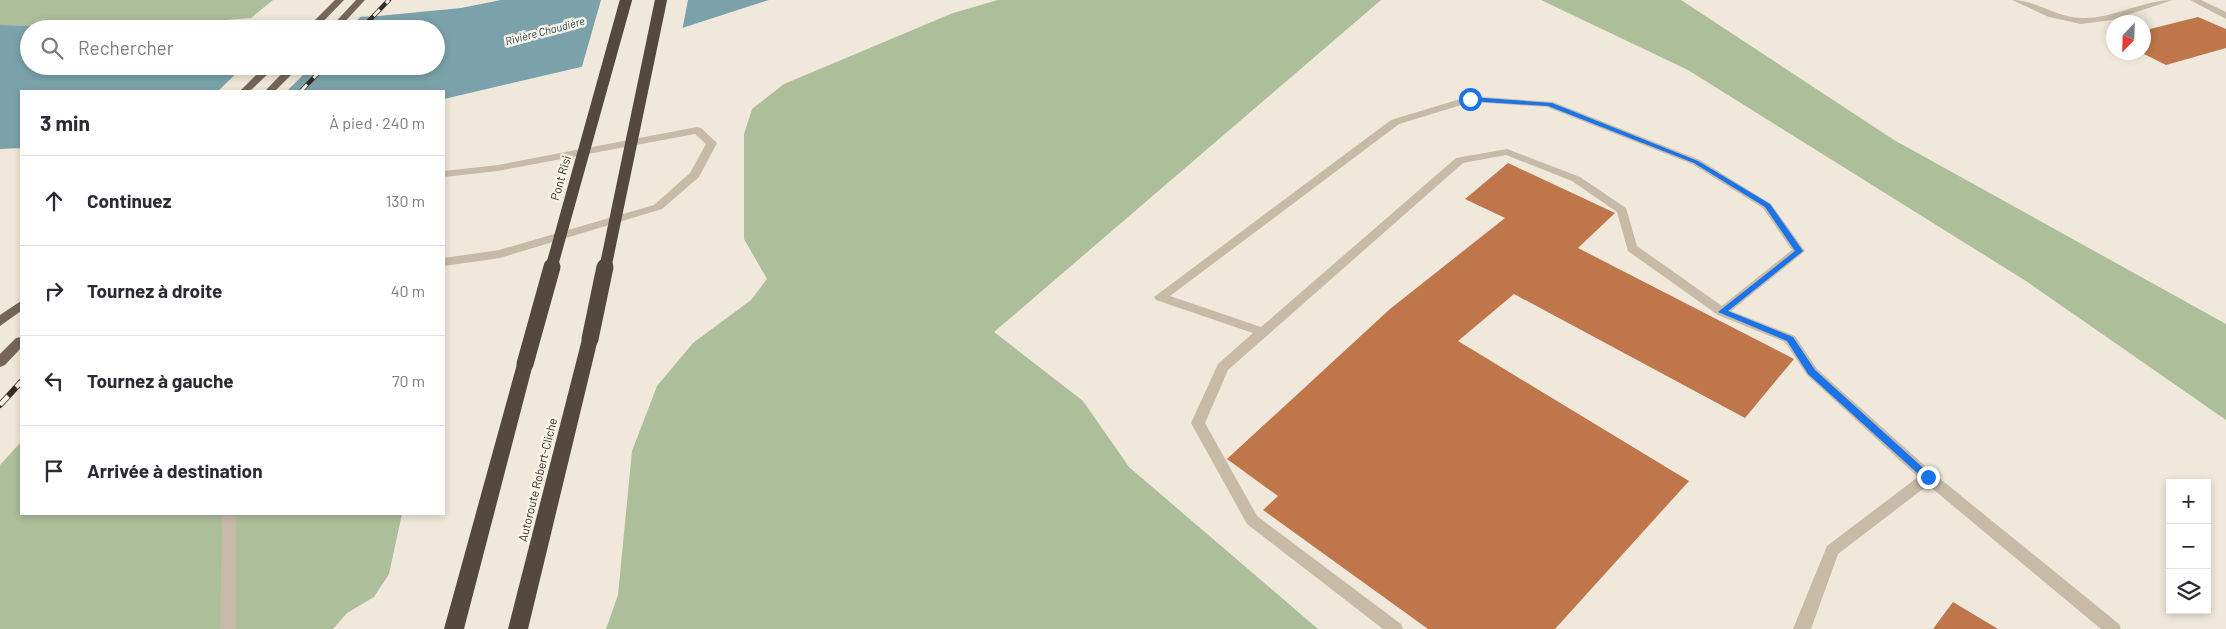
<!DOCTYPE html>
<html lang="fr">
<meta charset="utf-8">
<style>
body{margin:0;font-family:Barlow,sans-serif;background:#f2f2f3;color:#2b2b33}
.controls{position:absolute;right:15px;bottom:15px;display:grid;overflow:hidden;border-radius:0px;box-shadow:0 2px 8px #0003}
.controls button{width:45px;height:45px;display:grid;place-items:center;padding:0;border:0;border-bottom:1px solid #e1e1e2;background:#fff;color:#2b2b33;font:25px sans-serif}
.compass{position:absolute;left:2106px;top:15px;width:45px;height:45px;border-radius:50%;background:#fff;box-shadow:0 2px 8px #0003;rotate:203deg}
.stop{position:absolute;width:15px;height:15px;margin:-11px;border:4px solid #1a73e8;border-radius:50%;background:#fff}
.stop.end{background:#1a73e8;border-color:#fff;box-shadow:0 1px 5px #0008}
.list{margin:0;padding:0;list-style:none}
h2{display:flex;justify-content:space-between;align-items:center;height:65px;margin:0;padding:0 20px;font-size:21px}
h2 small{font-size:16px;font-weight:400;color:#7c7c81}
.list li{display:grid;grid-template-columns:32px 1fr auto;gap:15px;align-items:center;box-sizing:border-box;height:90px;padding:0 20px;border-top:1px solid #e1e1e2}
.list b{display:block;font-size:19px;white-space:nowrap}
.list em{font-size:16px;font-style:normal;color:#7c7c81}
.icon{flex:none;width:28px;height:28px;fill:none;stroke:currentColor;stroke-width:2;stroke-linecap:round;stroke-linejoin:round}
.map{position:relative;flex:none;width:2226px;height:629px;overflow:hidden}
.search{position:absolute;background:#fff;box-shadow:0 2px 8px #0003;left:20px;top:20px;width:425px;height:55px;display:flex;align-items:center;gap:12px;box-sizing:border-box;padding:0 18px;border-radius:28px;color:#7c7c81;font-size:19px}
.panel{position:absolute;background:#fff;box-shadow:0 2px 8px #0003;left:20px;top:90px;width:425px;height:425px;border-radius:0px}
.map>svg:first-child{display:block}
.green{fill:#adbe9b}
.water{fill:#7ba2ab;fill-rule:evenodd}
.pier{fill:#f0e8da}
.building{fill:#be764a}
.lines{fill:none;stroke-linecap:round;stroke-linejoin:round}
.minor{fill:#c7baa7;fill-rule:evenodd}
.major{fill:#756659;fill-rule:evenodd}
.highway{fill:#54483f;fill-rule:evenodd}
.rail-far1-casing{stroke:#342d27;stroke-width:4.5}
.rail-casing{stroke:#342d27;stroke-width:6}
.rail-far1{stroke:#f8f2e6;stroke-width:3;stroke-dasharray:9;stroke-linecap:butt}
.rail{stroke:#f8f2e6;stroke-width:4.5;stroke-dasharray:12;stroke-linecap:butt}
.highway-bridge-far1{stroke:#54483f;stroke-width:12}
.highway-bridge{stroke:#54483f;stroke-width:17}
.route{fill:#1a73e8}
.labels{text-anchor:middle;stroke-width:5;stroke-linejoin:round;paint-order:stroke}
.far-water-label{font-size:11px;font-style:italic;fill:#1f4852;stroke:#f8f2e6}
.street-label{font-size:12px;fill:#342d27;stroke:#f8f2e6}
</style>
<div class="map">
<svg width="2226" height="629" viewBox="0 0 2226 629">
<rect width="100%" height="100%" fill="#f0e8da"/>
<!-- green -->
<g class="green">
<polygon points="0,0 273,0 251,18 129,28 0,25"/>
<polygon points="998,0 1381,0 994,332 1083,401 1129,467 1318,629 606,629 618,595 632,451 657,386 693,343 751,300 767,279 744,239 744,134 752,109 784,84 953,13"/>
<polygon points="1541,0 1681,0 1894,140 2226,324 2226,420 2026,281 1688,70"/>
<polygon points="21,442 21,514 402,514 389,574 374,597 347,613 333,629 0,629 0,465"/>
</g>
<!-- water -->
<path class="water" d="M501,0H769L676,30L598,63L444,99V91H21V148L0,149V25L129,28L378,16L461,8ZM29,29H436V66H29Z"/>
<!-- pier -->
<g class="pier">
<polygon points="601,0 688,0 682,31 643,49 581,70"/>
<polygon points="363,14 349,29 284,29 296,17"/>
<polygon points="244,66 312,66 287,91 218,91"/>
</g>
<!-- building -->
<g class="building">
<polygon points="2198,17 2226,29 2226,48 2166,65 2144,54 2144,36 2146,30"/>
<polygon points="1508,163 1615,213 1578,248 1794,359 1745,418 1514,294 1458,341 1689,481 1555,629 1428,629 1263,510 1278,496 1227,459 1390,309 1505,218 1465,199"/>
<polygon points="1953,602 1998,629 1933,629"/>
</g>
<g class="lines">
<!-- minor -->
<g class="minor">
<path d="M2012,0C2036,0 2057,18 2082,18C2114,19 2142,0 2173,0L2112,20L2081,24L2049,17Z"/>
<polygon points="2190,0 2201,0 2226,12 2226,19"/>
<path d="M1470,96L1553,102L1700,160L1771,204L1805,251L1731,311L1795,336L1817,369L1933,473L2119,624L2121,629H2101L1928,485L1838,554L1811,629H1793L1827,546L1918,477L1807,375L1785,342L1718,315L1628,251L1617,212L1572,181L1506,155L1463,163L1228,370L1205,423L1257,516L1401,624L1403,629H1383L1247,524L1191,423L1218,364L1253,333L1156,300L1154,297L1391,120ZM1471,102L1547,107L1692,164L1763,208L1792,250L1722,306L1637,246L1626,208L1580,177L1507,149L1456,158L1261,327L1170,296L1399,124Z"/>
<polygon points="697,127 701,128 717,143 699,177 662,209 500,258 444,266 444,258 499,250 654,205 690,173 706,144 695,134 498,171 444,177 444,171 498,165"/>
<polygon points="222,514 236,514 236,629 220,629"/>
</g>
<!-- major -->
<g class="major">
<polygon points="335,0 344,0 316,29 306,29"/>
<polygon points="356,0 365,0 338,29 329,29"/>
<polygon points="265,66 276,66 250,91 240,91"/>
<polygon points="289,66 300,66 275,91 265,91"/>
<polygon points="21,301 21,311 0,326 0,315"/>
<polygon points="21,337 21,348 5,365 0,367 0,354 16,338"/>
</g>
<!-- highway -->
<g class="highway">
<polygon points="590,334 595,335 598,339 528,629 508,629 582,339 585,335"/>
<polygon points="525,359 531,360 533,364 464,629 444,629 517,364 519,360"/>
</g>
<!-- rail-far1 casing -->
<g class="rail-far1-casing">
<g id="rail-far1">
<polyline points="361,29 389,0"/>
<polyline points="301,91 325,66"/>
</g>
</g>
<!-- rail casing -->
<g class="rail-casing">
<polyline id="rail" points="0,405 21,382"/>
</g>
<!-- rail-far1 -->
<use href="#rail-far1" class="rail-far1"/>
<!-- rail -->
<use href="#rail" class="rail"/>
<!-- highway-bridge-far1 -->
<g class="highway-bridge-far1">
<polyline points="551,269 626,0"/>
<polyline points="605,269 661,0"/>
</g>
<!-- highway-bridge -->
<g class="highway-bridge">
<polyline points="590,339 605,267"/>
<polyline points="525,364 552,267"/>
</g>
</g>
<!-- route -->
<polygon class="route" points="1470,97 1552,103 1698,161 1770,204 1803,251 1728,311 1793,337 1815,370 1931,475 1931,480 1925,480 1808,374 1787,341 1718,312 1795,251 1765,207 1694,163 1548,106 1468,101"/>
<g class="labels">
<!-- far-water labels -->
<g class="far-water-label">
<text transform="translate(545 31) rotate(-15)" y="4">Rivière Chaudière</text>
</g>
<!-- street labels -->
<g class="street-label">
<text transform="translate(561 178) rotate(-74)" y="4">Pont Risi</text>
<text transform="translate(538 480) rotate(-76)" y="4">Autoroute Robert-Cliche</text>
</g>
</g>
</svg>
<div class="controls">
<button>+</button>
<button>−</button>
<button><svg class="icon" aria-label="layers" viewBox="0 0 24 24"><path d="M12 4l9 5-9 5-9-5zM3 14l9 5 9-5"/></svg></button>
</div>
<svg class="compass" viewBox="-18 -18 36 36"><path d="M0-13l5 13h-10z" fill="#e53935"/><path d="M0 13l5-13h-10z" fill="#7c7c81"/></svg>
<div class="stop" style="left:1470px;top:99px"></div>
<div class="stop end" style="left:1928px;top:477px"></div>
<div class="search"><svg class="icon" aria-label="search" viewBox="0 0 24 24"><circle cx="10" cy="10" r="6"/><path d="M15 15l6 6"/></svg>Rechercher</div>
<section class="panel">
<h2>3 min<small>À pied · 240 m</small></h2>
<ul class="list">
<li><svg class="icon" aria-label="ahead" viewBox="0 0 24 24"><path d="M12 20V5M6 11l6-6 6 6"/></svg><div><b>Continuez</b></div><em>130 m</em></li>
<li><svg class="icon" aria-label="right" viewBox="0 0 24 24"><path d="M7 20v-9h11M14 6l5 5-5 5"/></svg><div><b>Tournez à droite</b></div><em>40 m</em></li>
<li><svg class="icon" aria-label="left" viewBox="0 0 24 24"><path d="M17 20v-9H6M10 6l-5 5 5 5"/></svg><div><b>Tournez à gauche</b></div><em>70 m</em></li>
<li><svg class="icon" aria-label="arrive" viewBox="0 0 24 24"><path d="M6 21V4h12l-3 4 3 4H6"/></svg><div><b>Arrivée à destination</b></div></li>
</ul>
</section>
</div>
